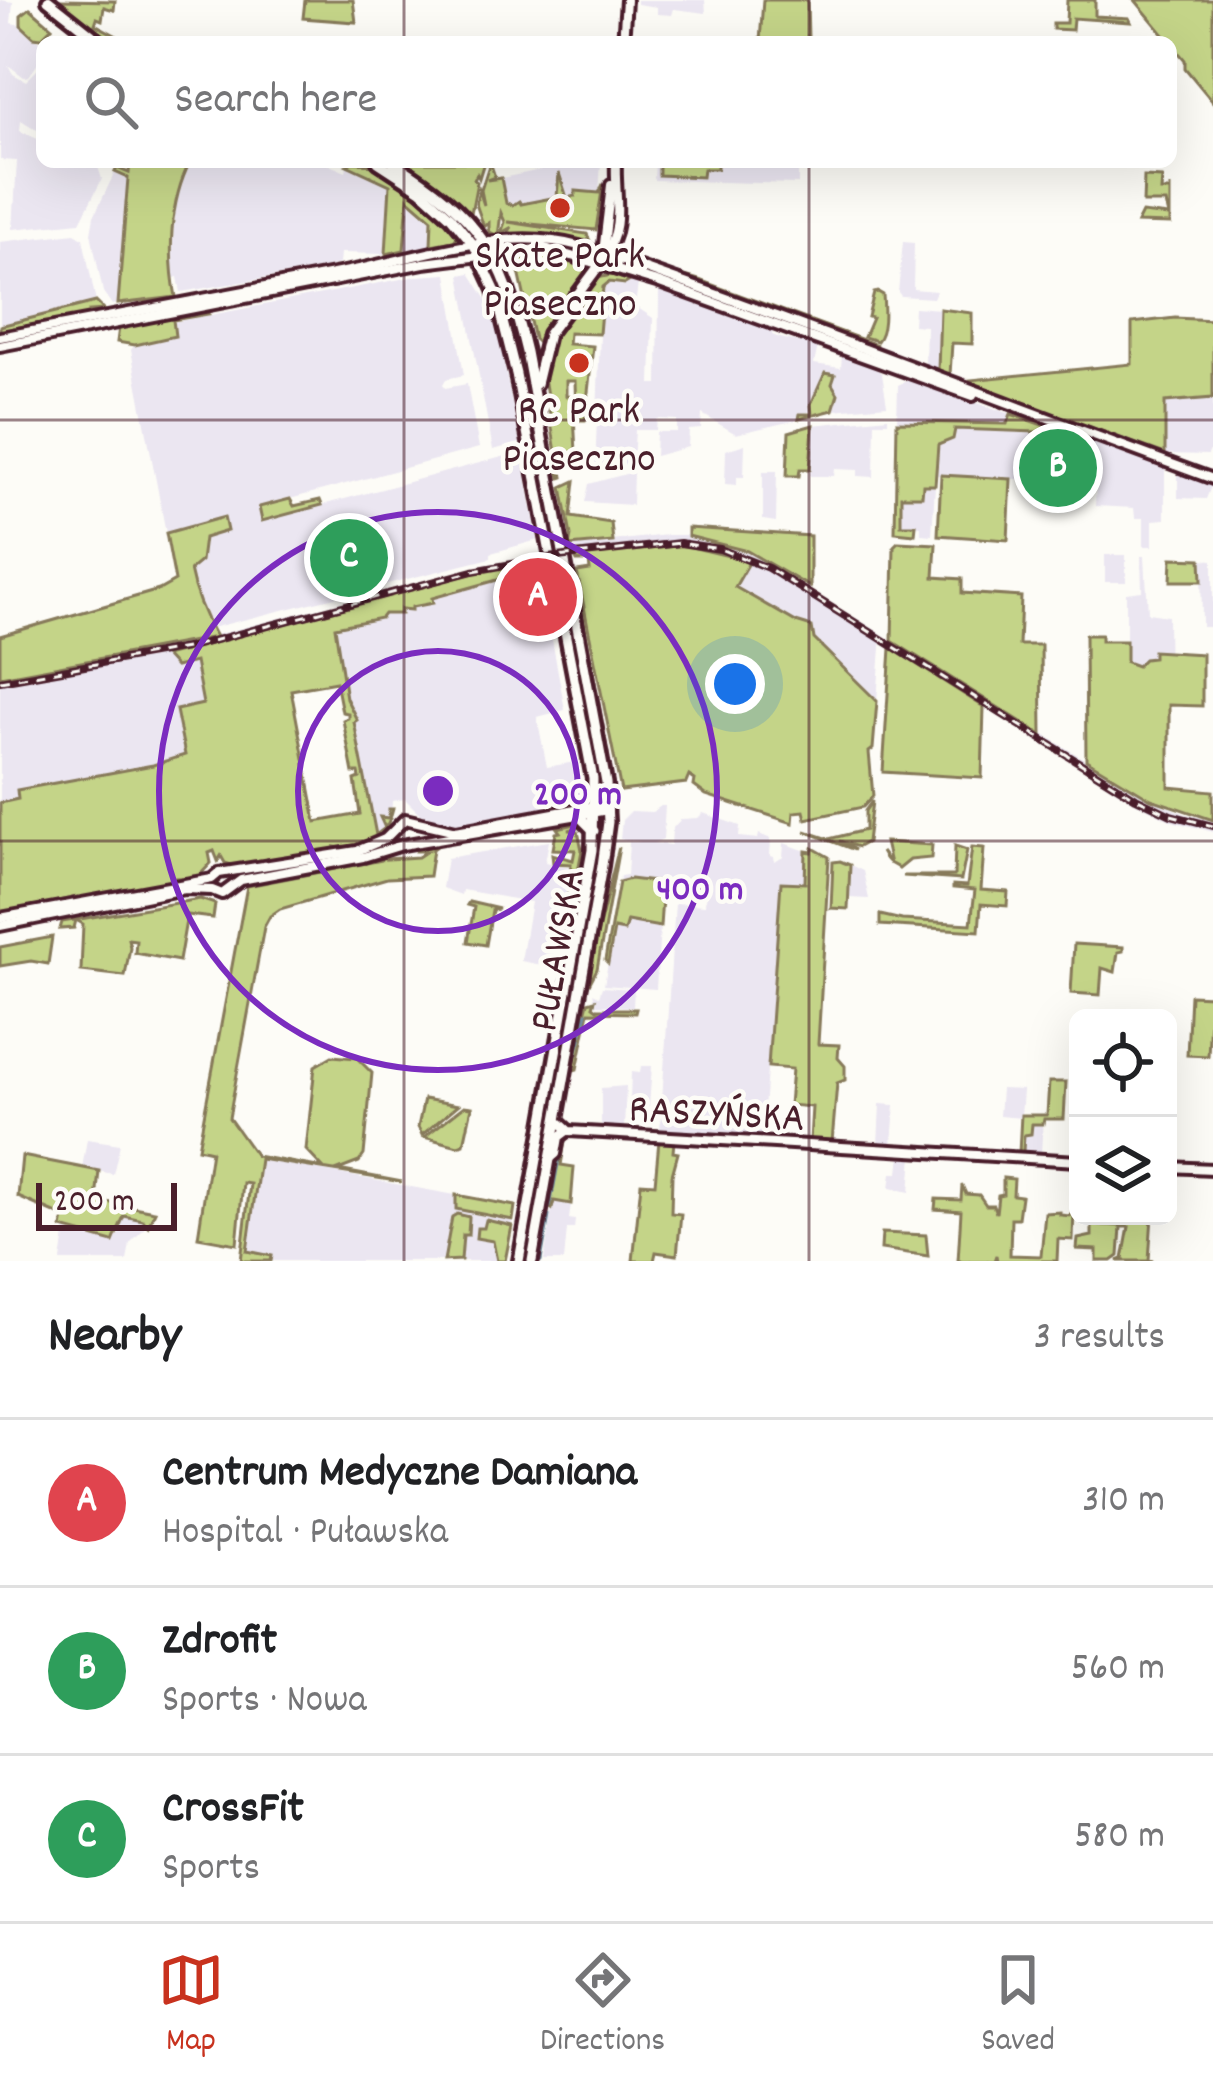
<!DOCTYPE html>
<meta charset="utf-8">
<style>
body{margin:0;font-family:Dekko,sans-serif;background:#f6f6f6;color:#202124}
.controls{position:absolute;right:36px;bottom:36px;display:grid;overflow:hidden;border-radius:18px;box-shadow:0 12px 48px #0002}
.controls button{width:108px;height:108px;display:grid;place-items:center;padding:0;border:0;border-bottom:3px solid #e0e0e0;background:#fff;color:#202124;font:60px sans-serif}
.scale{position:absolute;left:36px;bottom:30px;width:141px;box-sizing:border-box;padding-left:12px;border:6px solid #4a1f2b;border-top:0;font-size:33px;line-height:42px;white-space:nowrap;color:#4a1f2b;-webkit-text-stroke:9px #fdfcf7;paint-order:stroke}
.you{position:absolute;left:735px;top:684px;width:42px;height:42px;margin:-30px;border:9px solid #fff;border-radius:50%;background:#1a73e8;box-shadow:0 0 0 18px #1a73e833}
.badge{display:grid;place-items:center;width:78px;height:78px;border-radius:50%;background:#c8321e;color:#fff;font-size:39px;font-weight:700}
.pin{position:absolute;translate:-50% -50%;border:6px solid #fff;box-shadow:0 3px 12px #0006}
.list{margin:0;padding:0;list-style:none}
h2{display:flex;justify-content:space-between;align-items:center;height:156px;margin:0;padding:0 48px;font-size:51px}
h2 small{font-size:39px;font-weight:400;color:#757577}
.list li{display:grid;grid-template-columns:78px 1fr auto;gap:36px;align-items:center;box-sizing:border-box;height:168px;padding:0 48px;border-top:3px solid #e0e0e0}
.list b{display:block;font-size:45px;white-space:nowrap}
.list p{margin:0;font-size:39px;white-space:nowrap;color:#757577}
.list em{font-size:39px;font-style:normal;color:#757577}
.icon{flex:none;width:66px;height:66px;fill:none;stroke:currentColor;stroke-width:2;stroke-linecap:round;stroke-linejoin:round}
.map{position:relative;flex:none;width:1213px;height:1261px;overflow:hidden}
.search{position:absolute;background:#fff;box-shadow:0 12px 48px #0002;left:36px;right:36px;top:36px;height:132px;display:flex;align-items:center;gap:30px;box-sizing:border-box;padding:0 42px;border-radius:18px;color:#757577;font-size:45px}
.sheet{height:660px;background:#fff}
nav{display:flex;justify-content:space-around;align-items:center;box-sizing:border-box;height:168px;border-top:3px solid #e0e0e0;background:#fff;font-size:33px;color:#757577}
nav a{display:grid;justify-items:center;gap:6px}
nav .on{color:#c8321e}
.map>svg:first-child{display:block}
.built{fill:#ebe6f1}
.green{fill:#c4d488;stroke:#877a5a;stroke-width:3;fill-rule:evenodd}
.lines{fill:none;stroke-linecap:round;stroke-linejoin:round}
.stream{stroke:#708c9e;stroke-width:3}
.secondary-casing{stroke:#4a1f2b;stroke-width:16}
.primary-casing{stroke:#4a1f2b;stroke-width:18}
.secondary{stroke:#fdfcf7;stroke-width:8}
.primary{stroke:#fdfcf7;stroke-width:9}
.rail-casing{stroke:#4a1f2b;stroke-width:8}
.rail{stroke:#fdfcf7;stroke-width:3;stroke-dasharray:9;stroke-linecap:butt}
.grid{fill:none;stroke:#4a1f2b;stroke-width:3;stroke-opacity:0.55}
.ring{fill:none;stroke:#7b2cbf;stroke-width:6}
.poi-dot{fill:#c8321e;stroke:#fdfcf7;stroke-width:4.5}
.labels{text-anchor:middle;stroke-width:9;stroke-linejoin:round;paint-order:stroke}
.poi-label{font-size:42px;fill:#4a1f2b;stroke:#fdfcf7}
.street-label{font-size:42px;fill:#4a1f2b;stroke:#fdfcf7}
.centre{fill:#7b2cbf;stroke:#fdfcf7;stroke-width:6}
.ring-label{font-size:36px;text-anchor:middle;font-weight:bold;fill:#7b2cbf;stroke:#fdfcf7;stroke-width:9;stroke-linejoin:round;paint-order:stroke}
</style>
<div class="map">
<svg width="1213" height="1261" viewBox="0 0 1213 1261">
<rect width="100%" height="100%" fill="#fdfcf7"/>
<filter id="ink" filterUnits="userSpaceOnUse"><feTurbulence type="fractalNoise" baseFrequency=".00833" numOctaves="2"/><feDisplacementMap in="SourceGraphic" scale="24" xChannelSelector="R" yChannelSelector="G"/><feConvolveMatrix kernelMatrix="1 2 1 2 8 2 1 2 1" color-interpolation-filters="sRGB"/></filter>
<g filter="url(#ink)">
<!-- built -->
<g class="built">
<polygon points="0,0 13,2 11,23 21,25 42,43 42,58 29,76 24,77 8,65 13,74 26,81 42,65 42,133 21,120 20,131 42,141 42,162 87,162 98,167 102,179 80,222 13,229 17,161 0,160"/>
<polygon points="637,0 705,0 706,13 674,9 672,15 657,14 657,7 637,4"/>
<polygon points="190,162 322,162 346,172 347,165 371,174 390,185 386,254 340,253 339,264 321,269 181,292 178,277 170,279 177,187"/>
<polygon points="540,162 601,162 599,193 576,191 575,197 567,199 562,184 556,185 558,197 513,205 507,203 502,178 541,170"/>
<polygon points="655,162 798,162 798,184 654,180"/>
<polygon points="115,172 128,178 118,304 112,305 103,292 91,233 94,216"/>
<polygon points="407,197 432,219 431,245 404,250"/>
<polygon points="75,233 83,238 97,307 0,326 0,242"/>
<polygon points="903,242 914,243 913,289 936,291 933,298 901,296 898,292"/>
<polygon points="470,273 493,309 520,443 493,450 460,275"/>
<polygon points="447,274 464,375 446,379 443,384 445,388 467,384 479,448 260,507 262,521 521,452 538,540 491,553 491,558 211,628 205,610 197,603 190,570 201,561 203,537 223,517 166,533 131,350 136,343 175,336 173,322 417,276"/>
<polygon points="606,275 638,284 635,306 653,318 651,384 658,384 659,290 773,330 772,335 780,338 818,346 814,364 841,368 842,354 874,366 882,374 887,405 834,410 837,394 832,384 835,375 811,404 812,411 800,414 801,419 736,434 702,414 701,429 689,430 688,447 655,456 656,432 677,432 677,420 657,419 656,430 635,430 633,462 595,473 602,277"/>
<polygon points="914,307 940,309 938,371 925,365 926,326 913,325"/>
<polygon points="908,380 1011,414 1008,423 1050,427 1165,467 1165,519 1153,520 1153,546 1144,546 1144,518 1135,518 1134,508 1095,506 1096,483 936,475 938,439 947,426 897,422 898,385"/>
<polygon points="1213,398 1213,442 1208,455 1165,454 1164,402"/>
<polygon points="888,417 888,422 875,422 874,477 858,476 858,470 835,469 834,476 810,476 813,425"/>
<polygon points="745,444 744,477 737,477 737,485 725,484 726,450"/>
<polygon points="763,471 777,471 776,522 763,520"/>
<polygon points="633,472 632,505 585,502 589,484"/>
<polygon points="1178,472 1212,484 1206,499 1178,498"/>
<polygon points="923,485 935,485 932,535 921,534 921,526 900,525 901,495"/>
<polygon points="668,535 685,535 746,551 882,634 877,701 814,639 812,627 796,622 735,587 749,561 683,545 575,557 573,545"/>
<rect x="1105" y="555" width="21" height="27"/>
<polygon points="1141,556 1145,556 1148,613 1168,616 1169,694 1126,695 1126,593 1142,591"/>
<polygon points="540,557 540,562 477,572 166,656 195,662 203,704 176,711 187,768 0,803 0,677 150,652 488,564"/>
<polygon points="1201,559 1213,560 1213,627 1202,627"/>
<polygon points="510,577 515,592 542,585 549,625 522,632 550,629 565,710 537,717 547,767 575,762 577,786 545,792 546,807 450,825 424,818 405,799 392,801 391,819 375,840 330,625"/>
<polygon points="892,641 1139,793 1185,814 1213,820 1213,832 1172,821 1136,803 891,648"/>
<polygon points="661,806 665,806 663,839 654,843 671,845 672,829 681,819 698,818 703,813 740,826 739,837 758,839 759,834 771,839 770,856 774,857 775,862 783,857 784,843 806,851 805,883 781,882 762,1137 660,1131 675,903 705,905 706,890 704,885 676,881 619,882 620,876 627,875 629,842 642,842 620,839 622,820 631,811 652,812"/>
<polygon points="549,841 545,862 571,867 570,896 557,968 521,961 531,902 462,890 461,895 442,888 447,858"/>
<polygon points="850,865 863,871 869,899 848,898"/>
<polygon points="626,920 660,927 656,989 604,985 614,929"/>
<polygon points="602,987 634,989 633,1007 596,1005 593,993 599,996"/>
<polygon points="641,1066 652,1066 649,1107 637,1106 635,1129 629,1129 631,1072 640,1073"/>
<polygon points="626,1086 624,1128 601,1127 601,1088"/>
<polygon points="1001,1089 1023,1090 1021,1117 1043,1118 1041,1154 1019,1153 1021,1118 999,1116"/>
<polygon points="880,1104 895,1105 892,1144 887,1145 878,1144"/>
<polygon points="87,1139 120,1144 113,1174 82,1168"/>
<polygon points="901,1155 913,1156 910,1192 890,1188 892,1173 899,1173"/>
<polygon points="259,1159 515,1206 505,1261 271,1261 272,1257 247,1252"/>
<polygon points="553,1201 571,1204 569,1219 575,1220 574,1229 567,1229 564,1261 544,1261"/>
<polygon points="124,1215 144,1220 147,1226 130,1243 127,1261 61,1261 66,1229 112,1242 119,1234"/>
</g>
<!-- green -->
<g class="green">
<path d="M60,0L115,1L114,10L104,7L102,20L97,18L95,24L128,42C99,42 80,22 58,5Z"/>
<polygon points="305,0 353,0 356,22 303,18"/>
<polygon points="763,0 807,0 808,39 760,42"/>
<polygon points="1067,0 1095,0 1095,16 1129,18 1131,22 1073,18 1072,30 1053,29 1053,23 1066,23"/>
<polygon points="1135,0 1213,0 1213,102 1185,68 1185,60"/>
<polygon points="30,8 52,27 41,38 34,37 21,25 21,15"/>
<path d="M130,162H190C169,202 168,257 176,297L118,304L128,178L115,172L117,168L129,173Z"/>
<path d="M353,162C391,162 426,208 454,229L458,235L454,241L431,245L432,219L408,198L404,250L386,254L390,185L347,165Z"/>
<polygon points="403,162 484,162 479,178 477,174 474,180 477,182 470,218 438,184"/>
<polygon points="490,162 495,177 487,180 501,178 506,203 513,205 519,201 521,204 557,197 559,173 567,198 575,196 575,191 599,193 603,184 596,230 508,222 587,234 590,241 534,234 505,237 512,227 501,233 505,222 501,213 498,236 490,232 494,238 489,235 489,223 484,227 476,204 479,190 484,205 481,190"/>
<polygon points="659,162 717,162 717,169 703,169 702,177 659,175"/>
<polygon points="1144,177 1162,178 1161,191 1170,191 1170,186 1170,224 1137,223 1142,213 1169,216 1166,203 1143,203"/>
<polygon points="532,252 594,264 539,344 534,339 517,263"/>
<polygon points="635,262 699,280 877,345 867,345"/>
<polygon points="612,275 630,281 625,284 609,282 603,287 599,334 569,333 568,344 593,346 585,420 580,420 576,413 575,381 566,381 566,396 573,397 576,452 559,453 563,477 560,478 543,371 550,344 597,278"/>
<path d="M878,292L883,295C884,309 886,331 877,341L864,337L872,318L868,317L874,293Z"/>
<polygon points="96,302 104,310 89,311 91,317 0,334 0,326"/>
<polygon points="940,309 972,313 972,344 952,343 950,375 938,371"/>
<polygon points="205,311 208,314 173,320 175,336 135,345 117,342 119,327"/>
<polygon points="1175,318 1213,320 1213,398 1165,402 1165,454 970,384 970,380 1132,364 1132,323"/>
<polygon points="825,373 835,375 832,384 838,394 833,410 799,419 800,414 812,414 811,404"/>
<polygon points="519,376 525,378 556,542 553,542"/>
<polygon points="1011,414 1060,431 1059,445 1042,442 1043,435 1037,432 955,429 953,439 938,445 935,485 923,485 922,496 901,496 901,525 916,525 915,534 895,532 897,422 1007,424"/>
<polygon points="813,425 810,469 800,469 799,476 787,476 789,432"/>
<polygon points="941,475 1011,479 1008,540 938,535"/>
<polygon points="575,481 571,517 611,523 613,542 569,546 571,536 562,487"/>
<polygon points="290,499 294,506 320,500 322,505 262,521 259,507"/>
<path d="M224,517L227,531L204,538L201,561L190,570C195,596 204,616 216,637L0,677V636L159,590L175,581L166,533Z"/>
<polygon points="688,528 810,536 810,587 747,551 688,536"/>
<polygon points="898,542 936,544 934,577 962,579 962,593 1021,597 1019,645 1041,645 1042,735 892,641 894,546"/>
<polygon points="683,545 750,561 735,587 796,622 812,627 814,639 877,701 873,749 869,752 873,796 863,807 806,819 804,811 794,812 793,823 706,795 694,786 695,780 689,776 686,783 621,791 577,572 590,570 589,561 577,561 575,557"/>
<polygon points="1172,558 1201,559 1202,581 1171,581"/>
<path d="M536,562L537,569L432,598L433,603L412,607V610L401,609V614H384L381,618L335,627L346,698L357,720L354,722L376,835L385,828L380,817L389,818V809H393C386,838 363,853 335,847L336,851L241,868L225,863L221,856L218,861L214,851L209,853L211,863L198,877L175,878L171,882L79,900L77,897L0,914V803L18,799L17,790L153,765L185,755L176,710L203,704L195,662L175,667L165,656L477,572ZM336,682L342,712L348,713V718L343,720L353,773H359L360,778L355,780L360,814L316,822L291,690Z"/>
<polygon points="571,572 578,588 608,754 603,740"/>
<polygon points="1085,635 1101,635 1101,641 1126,641 1126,662 1137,666 1144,659 1153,658 1153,651 1202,654 1202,706 1169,705 1169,787 1213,791 1213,820 1151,799 1086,760"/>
<polygon points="891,648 984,707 982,778 883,772"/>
<polygon points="872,801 867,842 858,847 839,841 855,850 805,831 829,839 865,830 865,811"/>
<path d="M576,824L577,828L569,830L578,831L582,850L565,939L561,935C570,912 567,889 571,864L553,863L552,854L573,860L575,850L553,849L556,833L560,832L557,828Z"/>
<path d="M885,842L932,845L931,858L910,860L899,869C892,862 890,868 881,852L890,864Z"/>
<polygon points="437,846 433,849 429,876 387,878 280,909 270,916 264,927 229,1118 256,1156 323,1168 306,1150 315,1066 332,1056 357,1058 372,1073 364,1155 359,1162 338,1170 402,1182 260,1159 247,1251 272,1256 271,1261 241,1261 250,1184 243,1183 237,1244 198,1237 211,1151 198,1148 247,886 382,860 375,860 376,855 388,852 386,859 418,857 427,851 417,851 419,848"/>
<polygon points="955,846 967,850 961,880 903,876 954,876"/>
<polygon points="619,847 597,969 587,988 584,987"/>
<polygon points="972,847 984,848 981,890 1008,892 1007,906 981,904 979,931 880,925 880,915 902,920 971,924 975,890 953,888 953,885 967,886"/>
<polygon points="813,848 829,857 818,1044 839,1045 838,1058 845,1066 845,1080 837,1083 832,1142 810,1141 812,1107 789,1105 792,1069 768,1067 781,882 805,883 806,851 812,852"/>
<polygon points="840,861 850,865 848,909 831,908 833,862"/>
<polygon points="630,879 663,883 660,927 627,921 624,931 614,929 608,963 605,960 619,882"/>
<polygon points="200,899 215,904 213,918 187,915 179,961 135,953 136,940 128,939 130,947 125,976 81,971 83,924 76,920 74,928 60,929 62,922"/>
<polygon points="469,902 499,909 492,910 486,945 468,942 474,907 467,905"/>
<polygon points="52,937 48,964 31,961 0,966 0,947"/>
<polygon points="1074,944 1123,947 1123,951 1118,952 1115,972 1102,968 1100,995 1071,993"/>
<polygon points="1190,995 1211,996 1208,1056 1187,1055"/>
<polygon points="595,1000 593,1006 597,1009 636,1009 635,1013 589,1012 577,1069 570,1071 588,1002"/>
<polygon points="1049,1082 1066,1082 1064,1119 1044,1119 1043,1124 1032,1124 1031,1134 1024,1135 1023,1151 1029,1153 1019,1153 1021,1115 1047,1115"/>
<polygon points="424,1099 458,1105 422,1135 418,1127"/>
<polygon points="464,1106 472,1107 464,1144 458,1146 424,1137"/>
<path d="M566,1135L561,1165L574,1167L571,1204L554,1201L552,1209L548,1206C551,1184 552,1151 566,1135Z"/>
<polygon points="659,1140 674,1141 673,1152 678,1153 672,1175 671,1213 681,1214 677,1255 656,1252 654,1261 633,1261 641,1183 655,1184"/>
<polygon points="22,1156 99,1171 96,1200 155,1211 148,1226 143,1220 124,1216 113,1242 62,1228 64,1217 18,1197"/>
<polygon points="1003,1178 1014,1179 1013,1195 1021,1196 1018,1218 1011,1218 1010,1255 1041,1256 1045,1213 1060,1212 1060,1215 1070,1216 1074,1205 1073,1240 1058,1239 1057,1261 997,1261 996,1255 994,1261 958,1261 961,1211 935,1209 936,1199 961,1200 962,1185 966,1194 979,1195 986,1205 993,1205 996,1213 998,1195 1003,1194"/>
<polygon points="456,1195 515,1206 513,1220 456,1209"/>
<polygon points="457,1214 469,1217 468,1235 463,1235 461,1260 444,1261 452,1217"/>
<polygon points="1079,1216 1100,1216 1100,1225 1120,1226 1121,1216 1152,1216 1149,1260 1153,1261 1118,1261 1123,1259 1129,1227 1121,1227 1119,1256 1112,1261 1097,1261 1097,1250 1077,1249 1078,1239 1092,1236 1092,1220 1078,1219"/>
<polygon points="486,1220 512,1226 505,1261 497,1261 493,1241 476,1238 477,1228 484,1228"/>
<polygon points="882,1233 926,1235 928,1256 881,1249"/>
</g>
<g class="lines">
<!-- stream -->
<g class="stream">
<polyline points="93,30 115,42"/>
<polyline points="382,171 414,192 452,227"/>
<polyline points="573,1066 587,1013"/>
<polyline points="550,1207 563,1138"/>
<polyline points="541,1261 549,1216"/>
</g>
<!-- secondary casing -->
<g class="secondary-casing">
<g id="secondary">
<polyline points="623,42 626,0"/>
<polyline points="603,253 611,185"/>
<path d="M603,256C626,229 614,194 616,162"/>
<path d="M0,337C115,316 229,294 344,272C419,258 503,225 579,246C793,319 1001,402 1213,479"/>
<polyline points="0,346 424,263 545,248 657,282 973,396"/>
<polyline points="0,918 212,879 219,873 357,851 385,839 405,819 456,831 608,803"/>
<polyline points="0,926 184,889 212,890 222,894 241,880 363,857 402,845 608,810"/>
<polyline points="557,1120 569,1131 1078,1161"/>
<polyline points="549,1160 556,1154 559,1137 567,1131"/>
<polyline points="1168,1167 1213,1169"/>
</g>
</g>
<!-- primary casing -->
<g class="primary-casing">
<g id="primary">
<polyline points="48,0 101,42"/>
<polyline points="378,162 421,190 451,217 474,245 495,290 516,374 593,779 592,850 519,1261"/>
<path d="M393,162C479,216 503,254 526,352L606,783L608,822L602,866L532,1261"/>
<polyline points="536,384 548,334 601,263"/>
<polyline points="579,816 594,831"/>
</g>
</g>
<!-- secondary -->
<use href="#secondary" class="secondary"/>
<!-- primary -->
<use href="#primary" class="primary"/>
<!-- rail casing -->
<g class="rail-casing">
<polyline id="rail" points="0,681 186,648 473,571 540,559 680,543 720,549 768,568 1136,798 1171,815 1213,826"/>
</g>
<!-- rail -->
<use href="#rail" class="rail"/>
</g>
</g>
<!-- grid -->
<path class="grid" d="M404,0V42M809,0V42M404,162V1261M809,162V1261M0,420H1213M0,841H1213"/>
<!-- distance rings -->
<g class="ring">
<circle cx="438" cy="791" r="140"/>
<circle cx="438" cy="791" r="279"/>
</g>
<!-- markers -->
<g class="poi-dot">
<circle cx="560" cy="208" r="12"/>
<circle cx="579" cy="363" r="12"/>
</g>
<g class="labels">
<!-- poi labels -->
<g class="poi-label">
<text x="560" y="267">Skate Park<tspan x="560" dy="48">Piaseczno</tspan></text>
<text x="579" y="422">RC Park<tspan x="579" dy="48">Piaseczno</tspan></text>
</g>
<!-- street labels -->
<g class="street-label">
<text transform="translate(554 949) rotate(-80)" y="15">PUŁAWSKA</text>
<text transform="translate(717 1110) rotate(3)" y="15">RASZYŃSKA</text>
</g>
</g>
<circle cx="438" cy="791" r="18" class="centre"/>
<g class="ring-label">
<text x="578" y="804">200 m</text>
<text x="700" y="899">400 m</text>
</g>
</svg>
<div class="controls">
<button><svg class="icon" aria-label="locate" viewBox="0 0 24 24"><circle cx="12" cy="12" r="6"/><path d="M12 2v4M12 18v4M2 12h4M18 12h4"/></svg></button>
<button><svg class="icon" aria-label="layers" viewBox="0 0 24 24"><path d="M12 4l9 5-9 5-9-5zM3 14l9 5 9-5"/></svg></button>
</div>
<div class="scale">200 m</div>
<div class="you"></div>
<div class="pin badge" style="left:538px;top:597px;background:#e0444e">A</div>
<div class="pin badge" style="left:1058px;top:468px;background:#2e9e5b">B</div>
<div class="pin badge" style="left:349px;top:558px;background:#2e9e5b">C</div>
<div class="search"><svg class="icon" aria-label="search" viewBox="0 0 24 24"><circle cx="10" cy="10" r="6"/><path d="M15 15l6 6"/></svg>Search here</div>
</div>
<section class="sheet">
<h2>Nearby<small>3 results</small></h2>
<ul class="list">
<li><span class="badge" style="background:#e0444e">A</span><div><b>Centrum Medyczne Damiana</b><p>Hospital · Puławska</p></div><em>310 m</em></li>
<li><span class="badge" style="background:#2e9e5b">B</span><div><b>Zdrofit</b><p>Sports · Nowa</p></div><em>560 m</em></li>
<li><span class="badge" style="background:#2e9e5b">C</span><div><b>CrossFit</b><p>Sports</p></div><em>580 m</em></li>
</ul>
</section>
<nav>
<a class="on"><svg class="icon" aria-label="map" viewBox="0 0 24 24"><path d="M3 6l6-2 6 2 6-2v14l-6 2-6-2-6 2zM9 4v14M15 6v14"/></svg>Map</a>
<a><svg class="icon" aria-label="directions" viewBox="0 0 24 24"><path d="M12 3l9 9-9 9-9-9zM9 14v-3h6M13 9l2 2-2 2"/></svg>Directions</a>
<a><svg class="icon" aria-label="saved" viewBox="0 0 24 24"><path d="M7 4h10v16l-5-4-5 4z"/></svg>Saved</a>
</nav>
